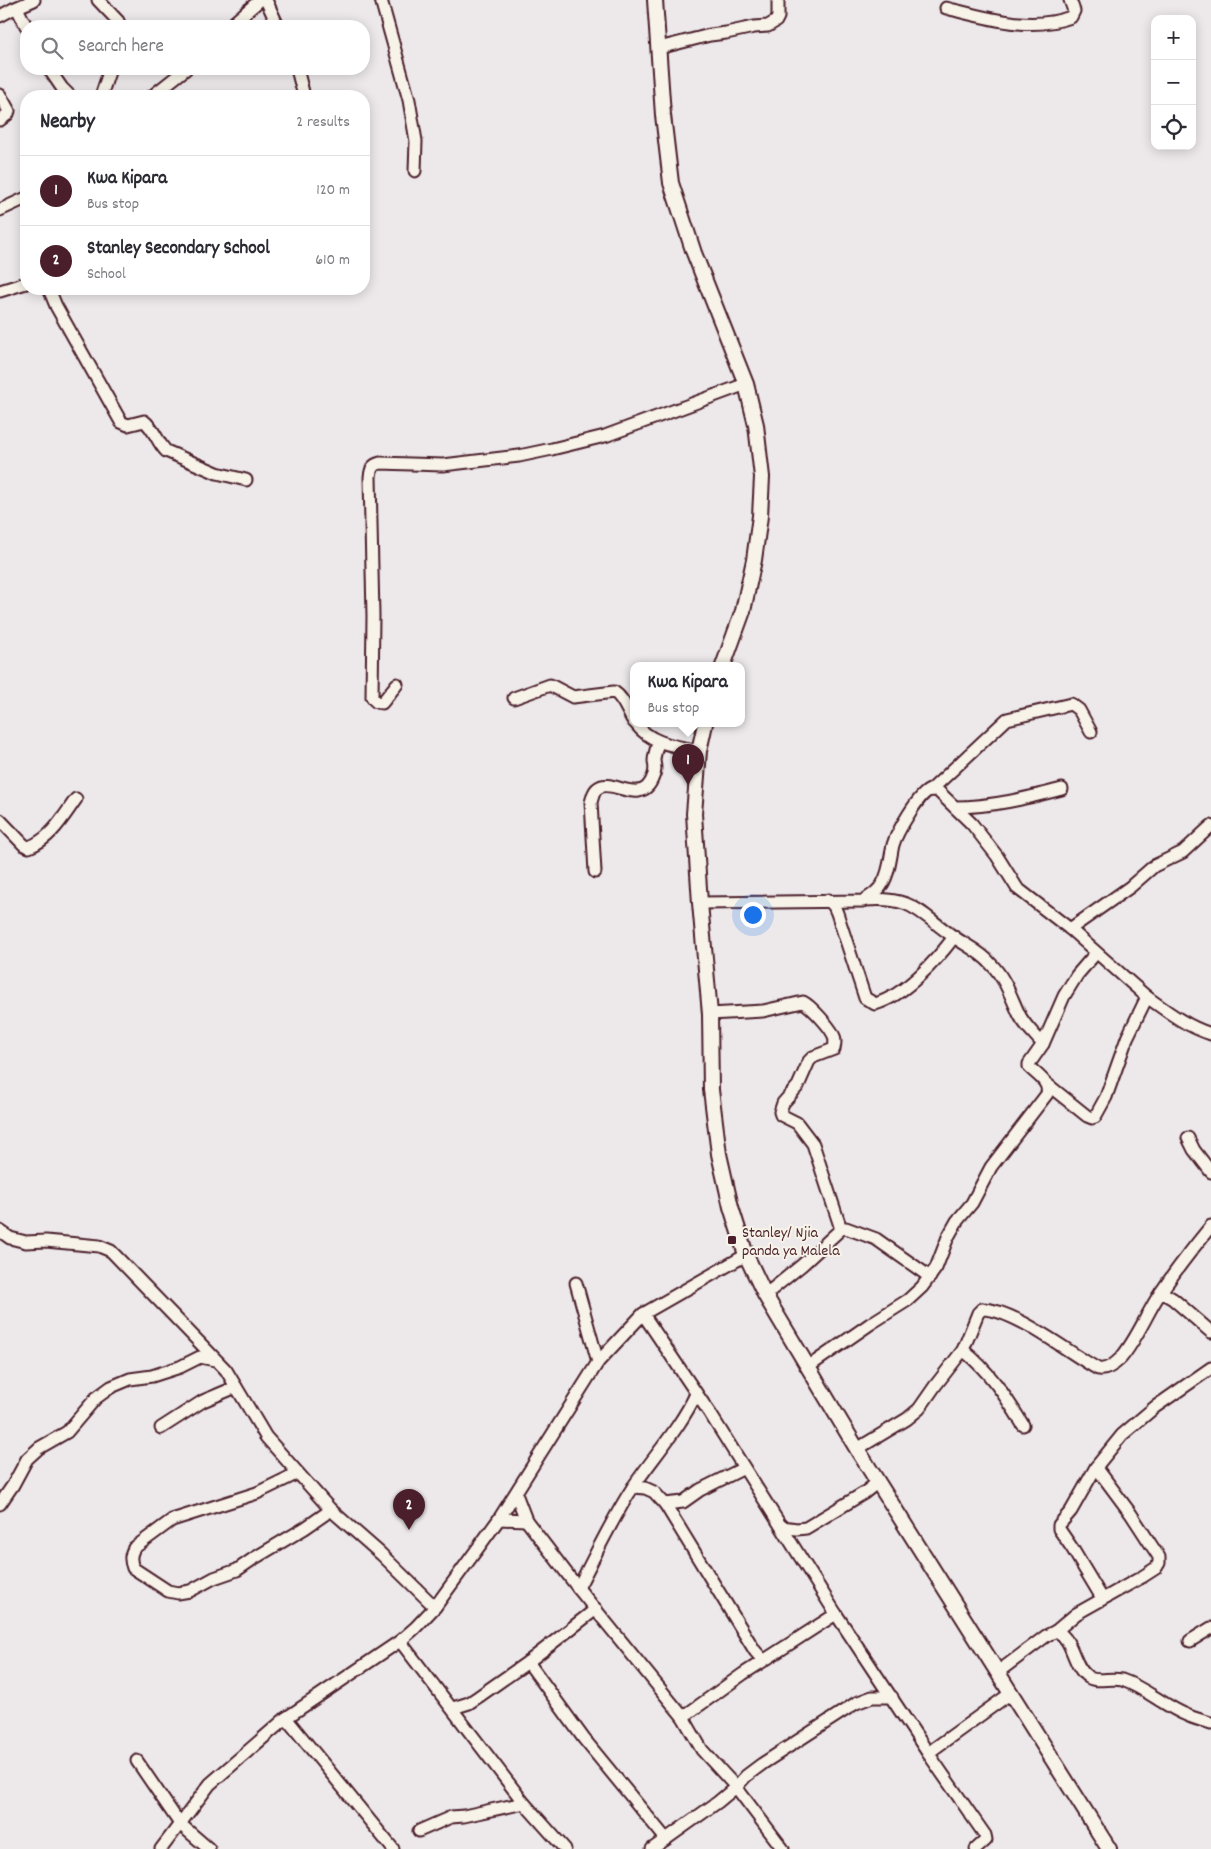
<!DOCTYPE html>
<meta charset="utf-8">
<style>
body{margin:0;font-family:Dekko,sans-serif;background:#f2f2f3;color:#2b2b33}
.controls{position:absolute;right:15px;top:15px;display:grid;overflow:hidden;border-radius:10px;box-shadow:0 2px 12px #0003}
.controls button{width:45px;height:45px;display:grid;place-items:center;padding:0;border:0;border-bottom:1px solid #e1e1e2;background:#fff;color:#2b2b33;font:25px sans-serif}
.you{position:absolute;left:752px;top:914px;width:18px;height:18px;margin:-12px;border:4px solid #fff;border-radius:50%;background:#1a73e8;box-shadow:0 0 0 8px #1a73e833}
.badge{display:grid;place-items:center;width:32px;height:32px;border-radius:50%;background:#4a1f2b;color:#fff;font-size:16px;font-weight:700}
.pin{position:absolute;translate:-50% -41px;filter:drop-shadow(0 1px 2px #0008)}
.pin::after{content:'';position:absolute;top:26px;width:18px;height:15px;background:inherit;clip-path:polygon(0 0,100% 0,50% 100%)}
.popup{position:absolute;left:630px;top:662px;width:115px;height:65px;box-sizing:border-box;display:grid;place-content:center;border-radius:10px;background:#fff;filter:drop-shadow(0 1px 4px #0005);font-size:16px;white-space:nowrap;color:#7c7c81}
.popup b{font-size:19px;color:#2b2b33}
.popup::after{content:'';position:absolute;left:50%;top:100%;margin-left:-10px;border:10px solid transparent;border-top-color:#fff}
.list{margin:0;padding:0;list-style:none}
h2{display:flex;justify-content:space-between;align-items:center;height:65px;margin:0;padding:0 20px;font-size:21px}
h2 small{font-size:16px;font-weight:400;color:#7c7c81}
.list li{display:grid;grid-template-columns:32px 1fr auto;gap:15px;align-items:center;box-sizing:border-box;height:70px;padding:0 20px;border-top:1px solid #e1e1e2}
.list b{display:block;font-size:19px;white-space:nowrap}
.list p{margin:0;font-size:16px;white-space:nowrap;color:#7c7c81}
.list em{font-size:16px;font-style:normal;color:#7c7c81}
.icon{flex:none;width:28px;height:28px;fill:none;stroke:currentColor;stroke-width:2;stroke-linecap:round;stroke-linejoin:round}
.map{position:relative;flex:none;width:1211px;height:1849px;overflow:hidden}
.search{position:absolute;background:#fff;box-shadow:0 2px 12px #0003;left:20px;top:20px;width:350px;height:55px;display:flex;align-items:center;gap:12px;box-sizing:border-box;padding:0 18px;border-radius:20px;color:#7c7c81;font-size:19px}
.panel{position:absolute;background:#fff;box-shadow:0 2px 12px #0003;left:20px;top:90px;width:350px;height:205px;border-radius:20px}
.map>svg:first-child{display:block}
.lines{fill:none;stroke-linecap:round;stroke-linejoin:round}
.minor-casing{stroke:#4a1f2b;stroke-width:15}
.major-casing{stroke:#4a1f2b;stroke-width:18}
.minor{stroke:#f7f3e8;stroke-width:11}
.major{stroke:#f7f3e8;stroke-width:14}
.poi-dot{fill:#4a1f2b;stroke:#f7f3e8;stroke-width:2}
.labels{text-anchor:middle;stroke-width:4;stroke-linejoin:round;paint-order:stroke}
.poi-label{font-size:16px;fill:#4a1f2b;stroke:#f7f3e8;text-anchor:start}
</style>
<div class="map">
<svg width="1211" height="1849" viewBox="0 0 1211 1849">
<rect width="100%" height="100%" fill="#ede9eb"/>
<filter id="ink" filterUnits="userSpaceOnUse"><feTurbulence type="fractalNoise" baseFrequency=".02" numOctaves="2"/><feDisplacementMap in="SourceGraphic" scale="10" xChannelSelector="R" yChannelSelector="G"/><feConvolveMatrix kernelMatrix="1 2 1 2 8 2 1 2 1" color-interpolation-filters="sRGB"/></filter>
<g filter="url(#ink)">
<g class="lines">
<!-- minor casing -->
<g class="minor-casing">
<g id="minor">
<polyline points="98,0 118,21 120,26"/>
<polyline points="266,0 278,26"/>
<polyline points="381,0 409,100 416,141 415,171"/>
<polyline points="17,8 26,26"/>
<path d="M946,8C987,18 1030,32 1071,17L1074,11L1070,0"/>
<polyline points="0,16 13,9 34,0"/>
<polyline points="230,26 260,0"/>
<polyline points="659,48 710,35 726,33 754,27 768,26 776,21 778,17 778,0"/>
<polyline points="49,69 62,88 70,96"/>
<polyline points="297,69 304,96"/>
<polyline points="0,95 9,111 8,114 0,120"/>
<polyline points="101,96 110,69"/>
<polyline points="152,96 186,69"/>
<polyline points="0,210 26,198"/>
<path d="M49,289L56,306L121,422L128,425L144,421C154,428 157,442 166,451L217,473L246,480"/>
<polyline points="0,291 26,283"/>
<path d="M397,684L382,703C377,703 375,702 372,697L373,616L370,477C371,469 372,465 380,463L443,465L519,456L552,449L605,436L746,384"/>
<path d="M514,698L550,685L573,697L614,692C624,698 627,712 634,722"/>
<path d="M636,724C651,744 676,746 699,751"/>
<polyline points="931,790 1007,719 1071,704 1079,710 1091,732"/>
<path d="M955,807C992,807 1027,798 1062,789"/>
<path d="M0,820L24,845L29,847C51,839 63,817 76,799"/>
<path d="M595,872L591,802C593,797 593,791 598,788C611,777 642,808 653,777C656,771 655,766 654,761C654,755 657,747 658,742"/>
<path d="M828,900L834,906L837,913L865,998L875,1004C904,996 936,961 954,937"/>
<path d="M865,900C913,896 918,912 954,937C967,946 981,952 991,964C1005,978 1011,997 1019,1014C1024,1025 1035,1035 1043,1044"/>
<path d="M700,903L863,901C871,896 878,892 883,883C890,871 890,858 893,845C896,834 919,793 930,790C932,790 936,790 938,791L972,824L997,856L1017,888L1070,929L1147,997L1127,1038L1106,1097L1095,1117L1092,1118L1087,1116L1047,1084"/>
<polyline points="1070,929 1130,887 1154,866 1183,852 1211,826"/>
<path d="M1147,997C1168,1012 1186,1026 1211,1034"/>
<path d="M710,1014L763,1011L803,1002C811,1006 829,1026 833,1034C836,1039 835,1044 834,1049L813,1057L809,1061L798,1086L783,1103L780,1112L781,1115L797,1123L813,1144L841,1229"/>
<polyline points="1188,1138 1194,1150 1211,1172"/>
<polyline points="0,1231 10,1238 26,1242 46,1241 99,1246 111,1251 226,1370 266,1437 298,1473 331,1510 381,1554 435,1607"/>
<polyline points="576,1283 598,1362"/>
<polyline points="1161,1292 1173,1299 1211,1332"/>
<polyline points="765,1295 802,1265 841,1229 846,1228 876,1239 930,1277"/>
<polyline points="643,1314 711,1415 836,1614 928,1753 985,1835 986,1840 976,1849"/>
<path d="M963,1350C990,1372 1005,1395 1023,1425"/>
<path d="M808,1367L870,1324L908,1300L922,1287L936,1268L948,1237L957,1221L972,1203L991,1167L1047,1094C1050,1082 1037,1075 1029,1067V1064L1043,1044L1064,996L1077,975L1096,953"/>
<polyline points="161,1428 203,1401 236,1387"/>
<path d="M857,1449L907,1419L919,1409L935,1386L963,1350L978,1313L982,1309C1014,1309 1069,1353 1098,1369C1107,1371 1115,1364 1121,1358C1137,1339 1146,1315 1159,1295C1175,1271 1193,1248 1211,1226"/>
<path d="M298,1473L257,1493L172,1520L134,1548C130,1555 130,1560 133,1568L168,1591L178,1593L190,1591L214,1578L237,1570L253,1559L305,1528L331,1510"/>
<polyline points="633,1487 645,1488 654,1492 665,1504 755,1651 763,1660"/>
<polyline points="516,1494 526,1520 578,1588 683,1717 702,1750 736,1787 783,1849"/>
<polyline points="0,1504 13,1485 27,1459 39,1448 67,1432 96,1398 111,1387 130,1379 152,1376 180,1367 200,1357 215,1360"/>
<polyline points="665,1504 683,1502 700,1490 744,1468"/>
<polyline points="499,1519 526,1520"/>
<polyline points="782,1527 797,1529 806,1528 864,1493 878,1482"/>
<path d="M578,1588C596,1554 612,1519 633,1487C654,1456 680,1428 696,1394"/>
<polyline points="1102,1598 1072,1548 1059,1529 1059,1525 1071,1511 1096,1467 1122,1435 1155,1407 1211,1368"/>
<polyline points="1056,1631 1076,1614 1142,1577 1156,1568 1159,1563 1159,1557 1131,1514 1096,1467"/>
<polyline points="400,1641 524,1803 565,1849"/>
<polyline points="1190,1641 1211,1628"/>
<polyline points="528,1662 584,1739 666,1839"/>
<path d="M998,1672L1046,1636L1056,1631C1074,1639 1072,1666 1088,1677C1096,1683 1111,1677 1122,1680C1146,1688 1165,1707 1189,1716C1196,1719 1204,1721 1211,1723"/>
<polyline points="453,1708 469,1703 478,1697 528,1662 596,1609"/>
<polyline points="683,1717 743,1674 836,1614"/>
<polyline points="286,1718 393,1849"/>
<polyline points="928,1753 1011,1693"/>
<polyline points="137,1761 180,1824 209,1849"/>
<polyline points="419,1831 451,1817 464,1816 524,1803"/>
<polyline points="161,1849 210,1784 286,1718 400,1641 415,1628 435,1607 499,1519 598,1362 643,1314 746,1255"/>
<polyline points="652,1849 718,1802 736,1787 746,1776 762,1764 856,1703 872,1697 892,1697"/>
</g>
</g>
<!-- major casing -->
<g class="major-casing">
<g id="major">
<polyline points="655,0 663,115 671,183 694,253 746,384 756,425 762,477 760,516 754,560 743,611 723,666"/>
<polyline points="705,724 699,751 694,814 700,903 710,1014 711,1090 719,1154 731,1207 746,1255 765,1295 857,1449 1109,1849"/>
</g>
</g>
<!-- minor -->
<use href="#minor" class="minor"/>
<!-- major -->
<use href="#major" class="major"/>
</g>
</g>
<!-- markers -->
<rect class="poi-dot" x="727" y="1235" width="10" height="10" rx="2.5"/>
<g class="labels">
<!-- poi labels -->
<g class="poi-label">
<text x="742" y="1237">Stanley/ Njia<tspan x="742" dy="18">panda ya Malela</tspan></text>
</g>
</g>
</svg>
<div class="controls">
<button>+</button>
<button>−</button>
<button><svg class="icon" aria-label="locate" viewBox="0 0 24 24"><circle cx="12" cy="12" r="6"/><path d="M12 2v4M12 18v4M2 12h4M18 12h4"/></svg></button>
</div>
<div class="you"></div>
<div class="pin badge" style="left:688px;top:785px">1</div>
<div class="popup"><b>Kwa Kipara</b>Bus stop</div>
<div class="pin badge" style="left:409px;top:1530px">2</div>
<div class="search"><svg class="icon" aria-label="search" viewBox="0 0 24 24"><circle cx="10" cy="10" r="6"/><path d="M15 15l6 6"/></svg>Search here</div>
<section class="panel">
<h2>Nearby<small>2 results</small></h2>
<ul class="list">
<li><span class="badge">1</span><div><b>Kwa Kipara</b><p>Bus stop</p></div><em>120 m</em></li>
<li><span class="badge">2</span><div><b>Stanley Secondary School</b><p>School</p></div><em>610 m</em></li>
</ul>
</section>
</div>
